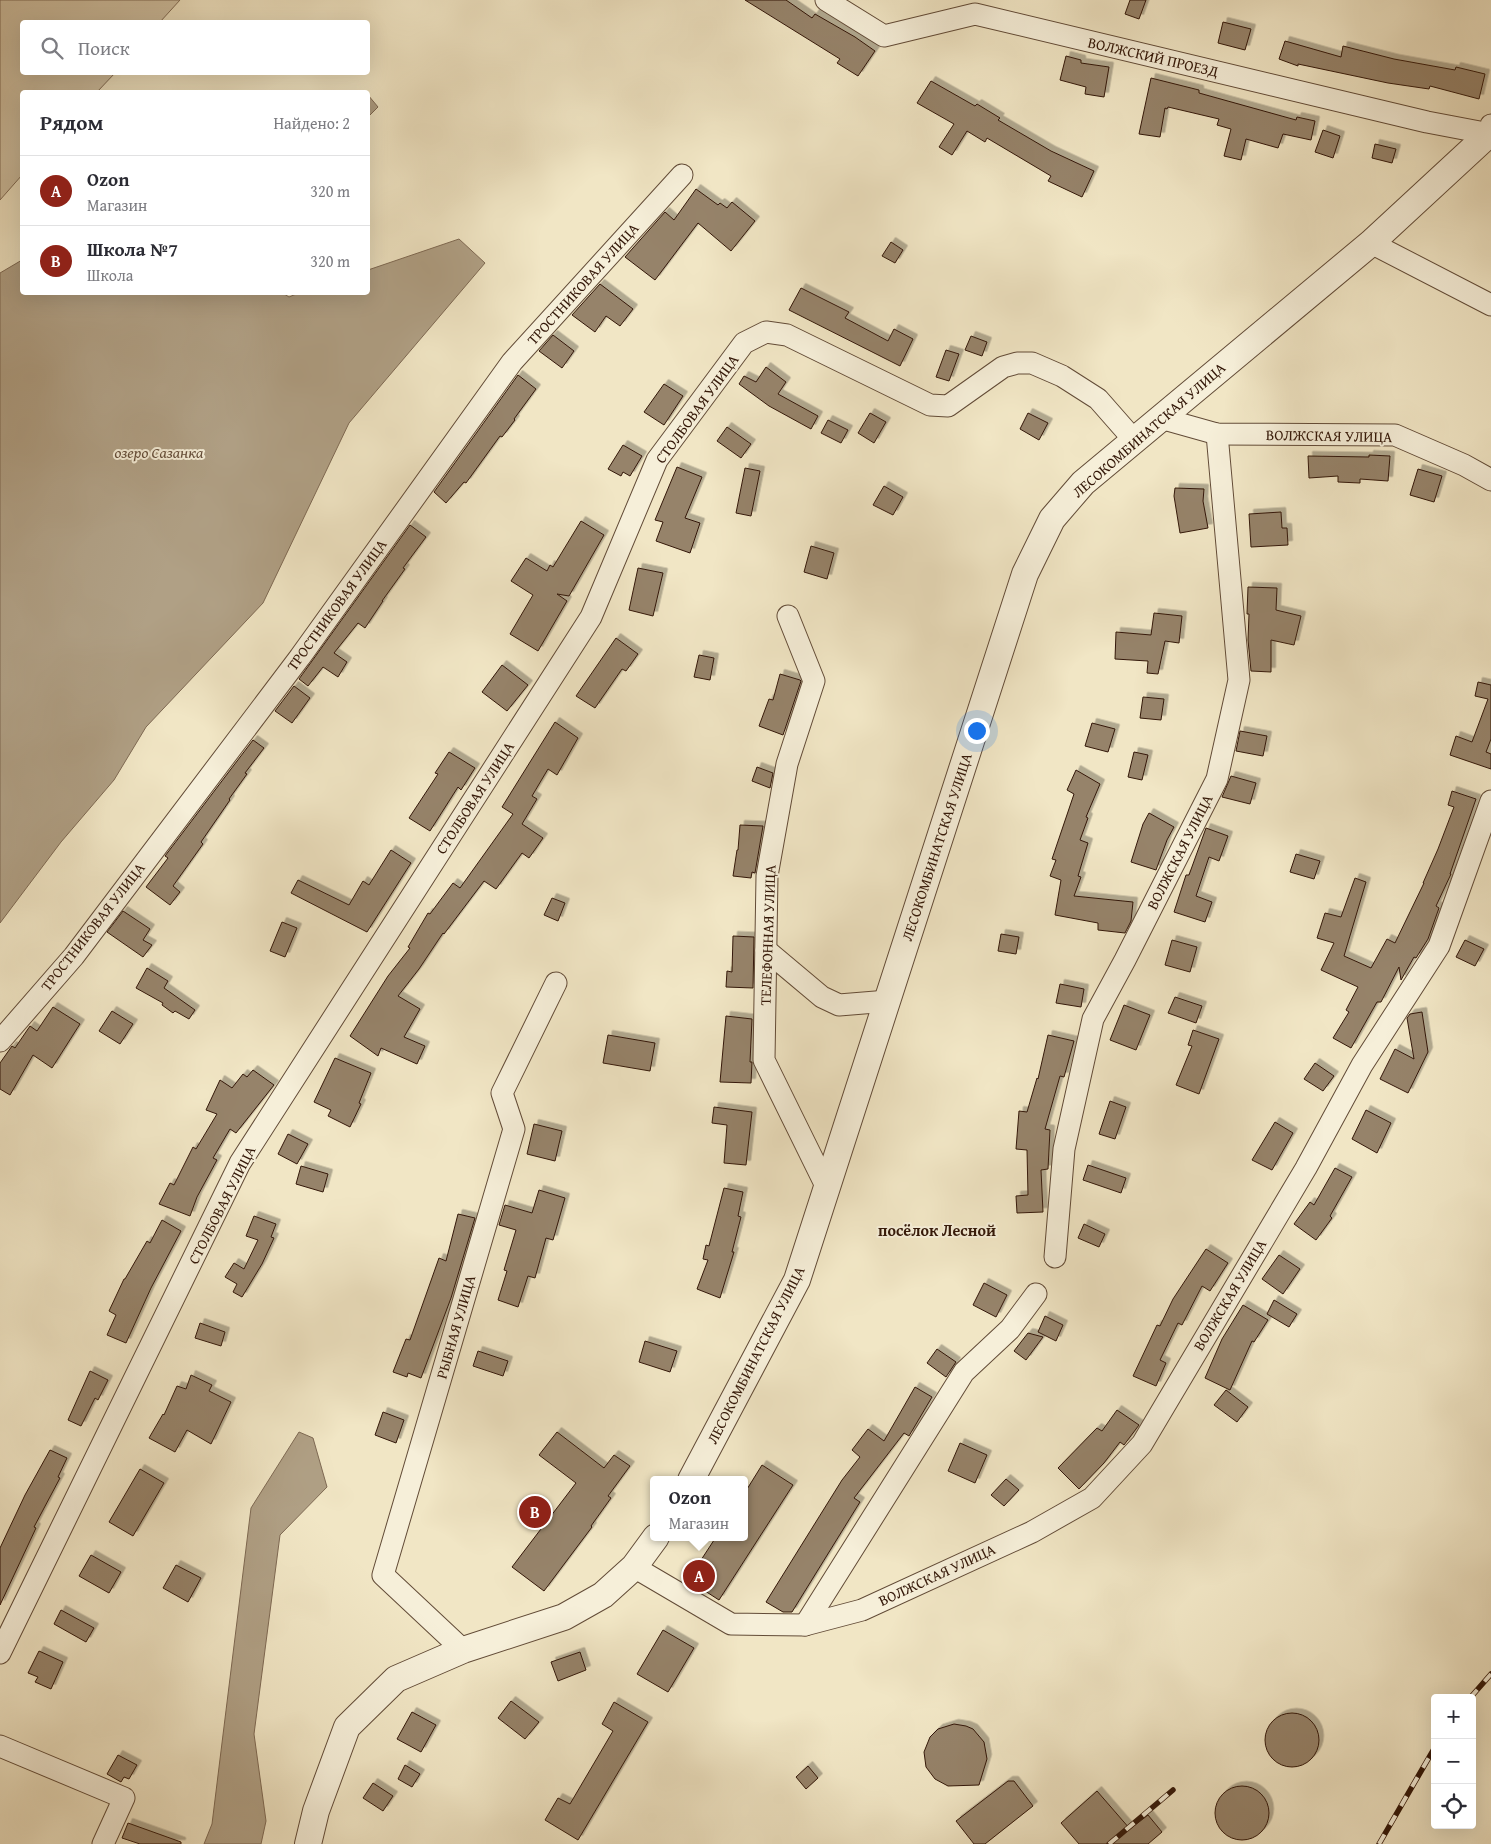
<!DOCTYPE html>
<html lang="ru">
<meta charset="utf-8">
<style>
body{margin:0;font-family:"Gentium Book Plus",serif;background:#f7f7f7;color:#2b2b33}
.controls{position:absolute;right:15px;bottom:15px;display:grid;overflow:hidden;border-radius:5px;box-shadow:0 5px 20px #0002}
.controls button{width:45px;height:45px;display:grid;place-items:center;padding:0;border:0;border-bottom:1px solid #e1e1e2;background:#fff;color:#2b2b33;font:25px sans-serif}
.you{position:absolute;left:976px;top:730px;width:18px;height:18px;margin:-12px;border:4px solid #fff;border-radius:50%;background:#1a73e8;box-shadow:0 0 0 8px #1a73e833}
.badge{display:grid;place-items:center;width:32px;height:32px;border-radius:50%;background:#8f2418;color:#fff;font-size:16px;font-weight:700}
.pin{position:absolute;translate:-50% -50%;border:2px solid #fff;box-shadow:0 1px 5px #0006}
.popup{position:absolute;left:650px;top:1476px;width:98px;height:65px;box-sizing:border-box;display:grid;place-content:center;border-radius:5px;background:#fff;filter:drop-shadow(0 1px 4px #0005);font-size:16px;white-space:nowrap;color:#7c7c81}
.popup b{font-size:19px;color:#2b2b33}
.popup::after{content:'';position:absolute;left:50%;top:100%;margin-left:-10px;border:10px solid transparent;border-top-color:#fff}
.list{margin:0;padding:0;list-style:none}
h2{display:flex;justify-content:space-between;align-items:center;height:65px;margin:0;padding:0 20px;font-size:21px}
h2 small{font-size:16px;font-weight:400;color:#7c7c81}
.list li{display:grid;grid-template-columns:32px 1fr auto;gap:15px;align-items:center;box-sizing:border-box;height:70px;padding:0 20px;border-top:1px solid #e1e1e2}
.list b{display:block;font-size:19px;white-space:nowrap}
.list p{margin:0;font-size:16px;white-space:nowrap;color:#7c7c81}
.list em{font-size:16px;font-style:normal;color:#7c7c81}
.icon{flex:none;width:28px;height:28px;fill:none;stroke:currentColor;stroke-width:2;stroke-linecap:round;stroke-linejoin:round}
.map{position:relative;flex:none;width:1491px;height:1844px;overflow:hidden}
.search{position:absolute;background:#fff;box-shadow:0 5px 20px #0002;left:20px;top:20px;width:350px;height:55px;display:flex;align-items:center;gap:12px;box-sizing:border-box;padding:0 18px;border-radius:5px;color:#7c7c81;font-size:19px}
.panel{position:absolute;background:#fff;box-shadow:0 5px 20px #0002;left:20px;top:90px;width:350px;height:205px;border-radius:5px}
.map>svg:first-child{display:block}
.green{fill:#d1c3a5;stroke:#826d56}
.water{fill:#b0a085;stroke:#7e6953}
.building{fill:#96836a;stroke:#331708;filter:url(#shadow)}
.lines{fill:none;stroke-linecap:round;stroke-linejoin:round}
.minor-casing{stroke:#624b37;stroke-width:23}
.tertiary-casing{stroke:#624b37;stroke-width:28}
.minor{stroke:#f6efd9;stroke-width:21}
.tertiary{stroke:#f6efd9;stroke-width:26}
.rail-casing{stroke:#331708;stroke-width:5.5}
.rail{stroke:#f6efd9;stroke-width:4;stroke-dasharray:11;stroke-linecap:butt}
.labels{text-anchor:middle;stroke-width:4;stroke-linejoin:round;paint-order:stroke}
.street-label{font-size:15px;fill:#331708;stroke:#f6efd9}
.water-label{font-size:16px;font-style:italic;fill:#654e3a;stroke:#f6efd9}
.neighbourhood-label{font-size:16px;font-weight:bold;fill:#331708;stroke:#f6efd9}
</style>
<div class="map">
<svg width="1491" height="1844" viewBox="0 0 1491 1844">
<defs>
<filter id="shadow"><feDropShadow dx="4.5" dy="-4.5" stdDeviation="0" flood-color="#0004"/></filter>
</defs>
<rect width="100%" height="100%" fill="#f1e6c5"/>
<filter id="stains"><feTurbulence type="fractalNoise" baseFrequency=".004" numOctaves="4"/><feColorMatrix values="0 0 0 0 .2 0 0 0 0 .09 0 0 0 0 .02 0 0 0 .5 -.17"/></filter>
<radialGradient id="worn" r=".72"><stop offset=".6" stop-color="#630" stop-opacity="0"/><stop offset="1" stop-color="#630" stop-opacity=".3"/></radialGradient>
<!-- green -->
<polygon class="green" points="0,0 180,0 160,22 22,22 22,72 115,73 97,92 22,92 22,175 0,200"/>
<!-- water -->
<g class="water">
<polygon points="368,95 378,107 368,117"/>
<polygon points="459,239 485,263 349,423 263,603 146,727 114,780 61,842 0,923 0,273 22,260 22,292 281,292 289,297 301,292 368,292 368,270"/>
<polygon points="299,1432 313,1438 327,1487 280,1535 254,1734 266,1821 261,1844 204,1844 212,1824 251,1508"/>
</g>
<!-- building -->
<g class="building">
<polygon points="745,0 786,0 812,18 815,14 855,37 875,51 858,76 837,63 840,59"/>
<polygon points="1130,0 1146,0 1139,19 1125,14"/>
<polygon points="1223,22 1251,29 1245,50 1218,43"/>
<polygon points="1285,41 1341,57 1343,46 1394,59 1455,70 1456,67 1485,74 1479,99 1430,86 1429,89 1388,83 1298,64 1298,66 1279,59"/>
<polygon points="1066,56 1081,60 1081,63 1109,67 1104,97 1085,94 1086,87 1060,80"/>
<polygon points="1151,78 1199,90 1199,93 1296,120 1297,117 1315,121 1311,140 1283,134 1278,148 1246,139 1241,160 1224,156 1231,129 1217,125 1219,119 1168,107 1167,109 1165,108 1160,137 1139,134"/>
<polygon points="931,81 975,106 977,104 1000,118 998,120 1051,151 1094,171 1082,197 1048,181 1051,176 987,138 985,142 967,131 952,155 939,147 954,124 917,103"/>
<polygon points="1323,130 1340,136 1333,158 1315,152"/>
<polygon points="1375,144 1396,149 1392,163 1372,158"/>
<polygon points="696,189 718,205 720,203 727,208 732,202 755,221 731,251 698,223 655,280 625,257 665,212 674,220"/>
<polygon points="891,242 903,250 895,263 882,256"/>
<polygon points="600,284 633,309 620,326 606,316 595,332 572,315"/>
<polygon points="801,288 849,312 845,318 888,341 894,329 913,339 900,366 789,310"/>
<polygon points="553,335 574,351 562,368 539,351"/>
<polygon points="971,336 987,342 982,356 965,350"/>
<polygon points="946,350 959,354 949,381 936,377"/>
<polygon points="766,367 786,382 778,394 818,416 811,429 769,406 739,384 744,376 756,382"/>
<polygon points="518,375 536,389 514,419 515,420 502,437 500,436 466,483 464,482 446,503 434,492"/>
<polygon points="664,384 683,396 664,425 644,412"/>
<polygon points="870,413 886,422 874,443 858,433"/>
<polygon points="1028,413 1048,423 1039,440 1020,429"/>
<polygon points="828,420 848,430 841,443 821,433"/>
<polygon points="727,427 751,444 741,458 717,441"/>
<polygon points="623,445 642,456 630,476 623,472 621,476 608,469"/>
<polygon points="1369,455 1390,456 1388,481 1360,479 1360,483 1338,482 1338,476 1309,478 1308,456 1369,457"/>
<polygon points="677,467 702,477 685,518 700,523 690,553 656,541 663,522 655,520"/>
<polygon points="745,468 760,471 751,516 736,513"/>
<polygon points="1418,469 1442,476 1434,502 1410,495"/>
<polygon points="884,486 903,497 893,515 873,505"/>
<polygon points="1175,488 1204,489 1203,501 1208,528 1180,533 1174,496"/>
<polygon points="1281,512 1282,528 1287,528 1288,545 1251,547 1249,514"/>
<polygon points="581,521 604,535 569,596 557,594 567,601 538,651 510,634 533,595 511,581 526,558 547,571 550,565 553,567"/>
<polygon points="410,525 426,537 403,568 405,569 382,601 383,601 365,628 358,623 334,653 347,662 338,677 323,667 308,686 299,679"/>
<polygon points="811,546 834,553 827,579 804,572"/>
<polygon points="638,568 663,573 653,616 629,610"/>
<polygon points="1248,587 1277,588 1276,610 1301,616 1294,645 1271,640 1271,672 1251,671 1248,640 1249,614 1247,614"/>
<polygon points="1154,613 1182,616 1179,643 1165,641 1158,674 1147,673 1148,661 1115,659 1116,632 1151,635"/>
<polygon points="616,638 638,654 626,671 622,669 595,708 576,696"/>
<polygon points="699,655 714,658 710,680 694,677"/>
<polygon points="502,665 528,685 507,711 482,692"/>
<polygon points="780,674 800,680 801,681 783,735 759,726 769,699 773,700"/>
<polygon points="1478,682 1491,685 1491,739 1486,752 1491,754 1491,769 1450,755 1456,736 1472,742 1488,699 1475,696"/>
<polygon points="294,686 310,698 292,723 275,711"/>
<polygon points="1143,697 1164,699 1161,720 1140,718"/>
<polygon points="555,722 578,738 557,775 548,769 532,796 537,799 522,824 543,838 529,858 522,853 496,889 484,881 444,934 443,933 419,969 398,996 420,1009 404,1037 425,1046 417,1064 381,1048 378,1056 350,1036 388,976 410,948 408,947 428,913 430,914 453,883 460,888 513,814 502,807"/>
<polygon points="1092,723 1115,729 1108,752 1085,746"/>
<polygon points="1240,731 1267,736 1263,756 1236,751"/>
<polygon points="253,740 264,748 245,773 247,774 229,799 230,800 201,842 203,844 173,886 180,892 170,905 146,887 168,858 165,856"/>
<polygon points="449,752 475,768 461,790 458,787 430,831 409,818 438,774 435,773"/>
<polygon points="1134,752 1148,755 1142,780 1128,777"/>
<polygon points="757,767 773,773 770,788 752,781"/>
<polygon points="1076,770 1100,784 1086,817 1088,818 1080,840 1088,843 1078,876 1081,877 1074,896 1133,902 1131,921 1125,933 1098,930 1098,923 1055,915 1061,880 1050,876 1056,860 1052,859 1074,794 1067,790"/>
<polygon points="1231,776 1256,783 1250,804 1222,797"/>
<polygon points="1452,791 1476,799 1450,874 1451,874 1436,906 1439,908 1428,939 1416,958 1414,957 1401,980 1399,967 1381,1002 1377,1002 1351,1048 1333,1038 1349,1012 1346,1010 1358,987 1321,970 1334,943 1317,938 1325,913 1341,917 1355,878 1366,882 1344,956 1371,968 1387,939 1395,943 1424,883 1423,883 1438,849 1454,807 1448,805"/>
<polygon points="1149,813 1174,827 1167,840 1156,870 1131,862 1143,824"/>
<polygon points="740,825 763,826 755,873 752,872 751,878 733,876 737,850 738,850"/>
<polygon points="1206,828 1228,836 1219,861 1209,857 1196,896 1212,902 1205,922 1174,912 1186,875 1189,875"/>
<polygon points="391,850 411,863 367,932 291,893 298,880 349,905 363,881 369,885"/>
<polygon points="1296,854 1320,861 1314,879 1290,872"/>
<polygon points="552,898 565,903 558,921 544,915"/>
<polygon points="123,911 150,929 143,940 152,945 143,957 107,932"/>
<polygon points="282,922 297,928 285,957 270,951"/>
<polygon points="1001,934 1019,937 1016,954 998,951"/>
<polygon points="733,936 754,937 753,988 726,987 727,971 732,972"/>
<polygon points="1172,940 1197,947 1190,972 1165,965"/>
<polygon points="1465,940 1484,949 1475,966 1456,957"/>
<polygon points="147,968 168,981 164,988 195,1010 189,1019 175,1011 173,1013 162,1005 163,1003 136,988"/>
<polygon points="1060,984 1084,989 1081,1007 1056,1003"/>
<polygon points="1175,997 1202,1006 1196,1023 1168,1013"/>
<polygon points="1124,1005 1150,1015 1136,1050 1110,1040"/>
<polygon points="53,1007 80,1024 52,1068 33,1055 10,1095 0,1089 0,1063 12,1046 15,1048 30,1026 37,1031"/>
<polygon points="112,1011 133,1024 120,1044 99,1031"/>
<polygon points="1422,1012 1428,1052 1408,1093 1380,1079 1395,1049 1414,1059 1407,1018 1410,1014"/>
<polygon points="726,1016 752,1019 750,1062 752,1062 751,1083 720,1082"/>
<polygon points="1193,1030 1219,1039 1199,1094 1176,1085 1192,1046 1188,1045"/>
<polygon points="608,1035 655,1043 650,1071 603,1063"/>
<polygon points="1048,1035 1074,1041 1064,1077 1060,1076 1045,1129 1050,1130 1048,1169 1041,1170 1043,1212 1017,1213 1016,1196 1028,1195 1027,1150 1016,1149 1019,1111 1027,1112 1037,1078 1038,1079"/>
<polygon points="335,1058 371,1073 359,1103 361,1104 350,1127 328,1116 331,1110 314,1102"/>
<polygon points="1315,1063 1334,1076 1323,1091 1304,1079"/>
<polygon points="253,1070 274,1085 236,1133 230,1129 213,1158 217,1160 197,1197 190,1216 159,1204 170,1183 174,1185 193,1147 196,1149 217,1114 206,1110 220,1080 232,1088 243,1074 247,1077"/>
<polygon points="1110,1101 1126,1107 1115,1139 1099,1134"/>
<polygon points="714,1107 752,1112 746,1165 724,1163 727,1125 712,1123"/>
<polygon points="1366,1110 1391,1123 1377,1153 1352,1139"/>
<polygon points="1275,1122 1293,1133 1272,1170 1252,1160"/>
<polygon points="534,1124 562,1131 555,1161 527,1154"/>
<polygon points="288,1134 308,1144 297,1164 278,1154"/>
<polygon points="1088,1165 1126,1178 1121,1193 1083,1180"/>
<polygon points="301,1166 328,1174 323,1192 296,1184"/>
<polygon points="1335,1168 1352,1177 1330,1216 1332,1218 1316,1240 1294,1224 1310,1202 1314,1205"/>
<polygon points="724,1188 743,1192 738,1216 741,1217 732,1252 734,1252 720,1298 697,1289 708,1260 703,1259 706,1245 709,1246"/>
<polygon points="539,1190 565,1198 553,1240 546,1238 535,1278 528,1276 518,1307 498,1300 507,1271 504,1270 516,1230 499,1225 505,1205 532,1213"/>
<polygon points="458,1214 475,1218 451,1298 421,1378 408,1373 407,1377 393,1372 406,1339 410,1340 439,1258 446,1261"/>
<polygon points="254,1216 276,1224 271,1237 274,1238 262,1264 242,1297 233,1292 237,1284 225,1277 234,1263 244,1269 258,1240 246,1236"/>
<polygon points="162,1220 181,1231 151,1288 126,1343 107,1335 116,1315 109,1311 124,1279 125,1279 147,1241 150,1243"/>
<polygon points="1084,1224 1105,1234 1099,1247 1078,1238"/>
<polygon points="1206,1249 1228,1263 1210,1291 1202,1286 1182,1325 1178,1323 1160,1360 1166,1363 1156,1386 1133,1376 1157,1325 1160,1326 1173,1299"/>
<polygon points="1279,1255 1300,1269 1283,1294 1262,1279"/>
<polygon points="984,1283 1007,1295 996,1317 973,1305"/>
<polygon points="1274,1300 1297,1314 1289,1327 1267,1314"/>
<polygon points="1243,1305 1268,1320 1254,1342 1252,1341 1230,1390 1205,1378 1222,1339"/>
<polygon points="1045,1316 1063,1325 1056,1341 1038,1332"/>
<polygon points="200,1323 225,1332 221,1346 195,1338"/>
<polygon points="1028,1333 1043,1337 1026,1360 1014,1351"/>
<polygon points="645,1341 677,1351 670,1372 639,1362"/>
<polygon points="937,1349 956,1362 946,1377 927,1363"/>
<polygon points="478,1351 508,1361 503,1376 473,1366"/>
<polygon points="90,1371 108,1380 98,1400 95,1398 81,1426 68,1420"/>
<polygon points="191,1375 212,1385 209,1391 231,1402 211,1444 187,1430 175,1452 149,1438 163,1414 164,1415 177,1386 186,1389"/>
<polygon points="915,1387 932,1397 909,1436 904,1433 854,1498 860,1502 792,1612 783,1612 766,1602 842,1480 860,1457 852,1450 868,1429 884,1441"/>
<polygon points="1226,1390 1248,1407 1237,1422 1214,1405"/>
<polygon points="1117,1410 1139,1425 1124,1445 1120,1442 1104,1463 1079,1489 1058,1468 1097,1428 1102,1431"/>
<polygon points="383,1412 404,1420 396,1443 375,1435"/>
<polygon points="557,1432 604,1468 614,1455 630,1466 608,1496 611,1498 591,1526 592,1527 544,1591 512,1567 576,1483 539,1455"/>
<polygon points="960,1443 987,1455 975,1483 948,1471"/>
<polygon points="50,1450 67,1458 58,1477 60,1478 34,1527 36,1528 0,1605 0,1548 25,1495"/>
<polygon points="762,1465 793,1485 719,1600 688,1580 716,1537 744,1537 744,1494"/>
<polygon points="140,1469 164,1483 133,1536 109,1522"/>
<polygon points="1006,1479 1019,1490 1004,1506 991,1495"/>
<polygon points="91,1555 121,1572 109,1593 79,1576"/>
<polygon points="176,1565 201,1578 188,1602 163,1588"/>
<polygon points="61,1610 94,1628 86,1642 54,1624"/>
<polygon points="663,1630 694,1648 668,1692 637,1674"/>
<polygon points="39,1651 63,1662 51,1689 35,1682 38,1677 28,1673"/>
<polygon points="580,1652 586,1670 558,1681 551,1662"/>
<polygon points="511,1701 539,1722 525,1739 498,1718"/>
<polygon points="614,1702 648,1722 578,1840 545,1820 558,1798 570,1804 613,1731 602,1724"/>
<polygon points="412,1712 436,1725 421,1752 397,1739"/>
<circle cx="1292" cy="1740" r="27"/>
<polygon points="954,1724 966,1726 973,1729 984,1742 987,1759 979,1785 948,1786 935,1779 926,1767 924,1752 930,1737 938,1729"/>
<polygon points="118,1755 137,1765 129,1779 124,1777 121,1782 107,1774"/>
<polygon points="405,1765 420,1774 412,1787 398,1779"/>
<polygon points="808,1766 818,1778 806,1789 796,1777"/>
<polygon points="1008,1781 1014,1781 1033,1806 985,1844 974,1844 956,1821"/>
<polygon points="373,1783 393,1796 383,1811 363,1798"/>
<circle cx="1242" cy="1813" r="27"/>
<polygon points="1097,1791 1130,1829 1148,1815 1162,1832 1148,1844 1079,1844 1061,1823"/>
<polygon points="128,1823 181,1842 181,1844 140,1844 122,1838"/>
</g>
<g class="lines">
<!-- minor casing -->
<g class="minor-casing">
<g id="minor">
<polyline points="826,0 884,36 975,14 1427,122 1490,134 1491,125"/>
<polyline points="1371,243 1491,305"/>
<polyline points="1160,418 1217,434 1395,435 1464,465 1491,480"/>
<polyline points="788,616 814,681 787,764 767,876 764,1060 828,1190"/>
<polyline points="766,950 822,997 839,1005 888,1001"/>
<polyline points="0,1041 74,956 300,657 512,362 682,175"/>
<polyline points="1055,1257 1064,1149 1093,1019 1125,960 1217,779 1239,680 1217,434"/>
<polyline points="634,1567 731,1624 805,1625 862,1610 1032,1532 1092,1498 1142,1444 1306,1168 1362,1065 1439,946 1491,801"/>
<polyline points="805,1625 964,1372 1010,1329 1036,1294"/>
<polyline points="463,1650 383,1575 514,1129 502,1093 556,983"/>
<polyline points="0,1653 240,1163 591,617 657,460 744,343 766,332 787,335 930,405 948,406 1003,367 1017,363 1032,363 1062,376 1098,399 1134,440"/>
<polyline points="0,1746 124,1798 103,1844"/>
</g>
</g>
<!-- tertiary casing -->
<g class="tertiary-casing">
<g id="tertiary">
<polyline points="691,1480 797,1280 1025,574 1052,519 1083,483 1371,243 1491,132"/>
<polyline points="308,1844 316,1811 347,1727 396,1679 463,1650 564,1617 603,1595 634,1567 656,1537"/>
</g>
</g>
<!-- minor -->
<use href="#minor" class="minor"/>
<!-- tertiary -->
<use href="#tertiary" class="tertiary"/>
<!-- rail casing -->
<g class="rail-casing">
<g id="rail">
<polyline points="1470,1698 1491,1674"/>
<polyline points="1109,1844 1173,1790"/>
<polyline points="1379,1844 1435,1747"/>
</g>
</g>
<!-- rail -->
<use href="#rail" class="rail"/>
</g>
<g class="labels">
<!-- street labels -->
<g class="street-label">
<text transform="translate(1153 57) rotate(13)" y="5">ВОЛЖСКИЙ ПРОЕЗД</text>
<text transform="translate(583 284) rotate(-48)" y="5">ТРОСТНИКОВАЯ УЛИЦА</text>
<text transform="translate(697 409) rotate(-54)" y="5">СТОЛБОВАЯ УЛИЦА</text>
<text transform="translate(1149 430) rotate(-41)" y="5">ЛЕСОКОМБИНАТСКАЯ УЛИЦА</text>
<text transform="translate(1329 436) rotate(1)" y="5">ВОЛЖСКАЯ УЛИЦА</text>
<text transform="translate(337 605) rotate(-54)" y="5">ТРОСТНИКОВАЯ УЛИЦА</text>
<text transform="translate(475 798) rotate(-57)" y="5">СТОЛБОВАЯ УЛИЦА</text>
<text transform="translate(937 847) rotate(-72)" y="5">ЛЕСОКОМБИНАТСКАЯ УЛИЦА</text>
<text transform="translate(1180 852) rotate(-63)" y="5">ВОЛЖСКАЯ УЛИЦА</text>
<text transform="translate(93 927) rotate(-52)" y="5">ТРОСТНИКОВАЯ УЛИЦА</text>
<text transform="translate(768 935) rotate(-88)" y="5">ТЕЛЕФОННАЯ УЛИЦА</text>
<text transform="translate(222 1205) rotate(-63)" y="5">СТОЛБОВАЯ УЛИЦА</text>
<text transform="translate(1230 1295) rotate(-59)" y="5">ВОЛЖСКАЯ УЛИЦА</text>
<text transform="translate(456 1327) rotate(-74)" y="5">РЫБНАЯ УЛИЦА</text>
<text transform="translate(756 1355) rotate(-63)" y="5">ЛЕСОКОМБИНАТСКАЯ УЛИЦА</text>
<text transform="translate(937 1575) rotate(-25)" y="5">ВОЛЖСКАЯ УЛИЦА</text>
</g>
<!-- water labels -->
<g class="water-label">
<text x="159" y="458">озеро Сазанка</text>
</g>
<!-- neighbourhood labels -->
<g class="neighbourhood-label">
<text x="937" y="1236">посёлок Лесной</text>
</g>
</g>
<rect width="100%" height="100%" filter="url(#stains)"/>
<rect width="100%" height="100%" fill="url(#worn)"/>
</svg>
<div class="controls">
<button>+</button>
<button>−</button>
<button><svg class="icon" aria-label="locate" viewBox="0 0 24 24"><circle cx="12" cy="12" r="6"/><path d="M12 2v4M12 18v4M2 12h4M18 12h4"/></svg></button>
</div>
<div class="you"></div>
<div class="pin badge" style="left:699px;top:1576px">A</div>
<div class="popup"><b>Ozon</b>Магазин</div>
<div class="pin badge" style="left:535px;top:1512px">B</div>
<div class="search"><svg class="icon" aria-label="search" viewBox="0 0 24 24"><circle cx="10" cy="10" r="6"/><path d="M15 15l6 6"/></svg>Поиск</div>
<section class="panel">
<h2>Рядом<small>Найдено: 2</small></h2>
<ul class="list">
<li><span class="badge">A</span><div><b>Ozon</b><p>Магазин</p></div><em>320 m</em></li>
<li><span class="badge">B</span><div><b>Школа №7</b><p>Школа</p></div><em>320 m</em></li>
</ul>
</section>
</div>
